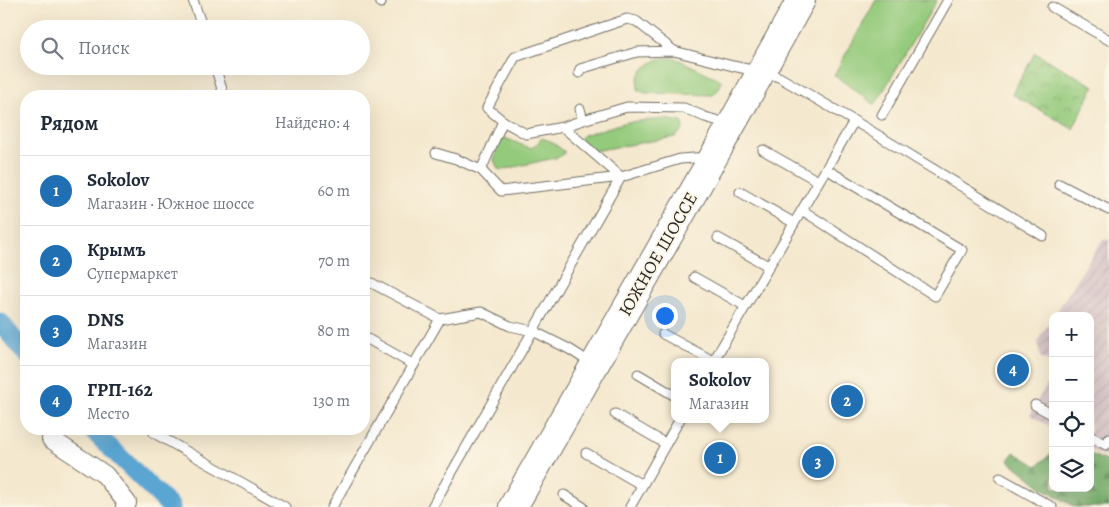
<!DOCTYPE html>
<html lang="ru">
<meta charset="utf-8">
<style>
body{margin:0;font-family:Alegreya,serif;background:#f2f2f3;color:#1f2937}
.controls{position:absolute;right:15px;bottom:15px;display:grid;overflow:hidden;border-radius:10px;box-shadow:0 5px 20px #0002}
.controls button{width:45px;height:45px;display:grid;place-items:center;padding:0;border:0;border-bottom:1px solid #e0e1e3;background:#fff;color:#1f2937;font:25px sans-serif}
.you{position:absolute;left:664px;top:315px;width:18px;height:18px;margin:-12px;border:4px solid #fff;border-radius:50%;background:#1a73e8;box-shadow:0 0 0 8px #1a73e833}
.badge{display:grid;place-items:center;width:32px;height:32px;border-radius:50%;background:#1f6fb2;color:#fff;font-size:16px;font-weight:700}
.pin{position:absolute;translate:-50% -50%;border:2px solid #fff;box-shadow:0 1px 5px #0006}
.popup{position:absolute;left:671px;top:358px;width:98px;height:65px;box-sizing:border-box;display:grid;place-content:center;border-radius:10px;background:#fff;filter:drop-shadow(0 1px 4px #0005);font-size:16px;white-space:nowrap;color:#747a83}
.popup b{font-size:19px;color:#1f2937}
.popup::after{content:'';position:absolute;left:50%;top:100%;margin-left:-10px;border:10px solid transparent;border-top-color:#fff}
.list{margin:0;padding:0;list-style:none}
h2{display:flex;justify-content:space-between;align-items:center;height:65px;margin:0;padding:0 20px;font-size:21px}
h2 small{font-size:16px;font-weight:400;color:#747a83}
.list li{display:grid;grid-template-columns:32px 1fr auto;gap:15px;align-items:center;box-sizing:border-box;height:70px;padding:0 20px;border-top:1px solid #e0e1e3}
.list b{display:block;font-size:19px;white-space:nowrap}
.list p{margin:0;font-size:16px;white-space:nowrap;color:#747a83}
.list em{font-size:16px;font-style:normal;color:#747a83}
.icon{flex:none;width:28px;height:28px;fill:none;stroke:currentColor;stroke-width:2;stroke-linecap:round;stroke-linejoin:round}
.map{position:relative;flex:none;width:1109px;height:507px;overflow:hidden}
.search{position:absolute;background:#fff;box-shadow:0 5px 20px #0002;left:20px;top:20px;width:350px;height:55px;display:flex;align-items:center;gap:12px;box-sizing:border-box;padding:0 18px;border-radius:28px;color:#747a83;font-size:19px}
.panel{position:absolute;background:#fff;box-shadow:0 5px 20px #0002;left:20px;top:90px;width:350px;height:345px;border-radius:20px}
.map>svg:first-child{display:block}
.industrial{fill:url(#industrial-furrows)}
.green{fill:#94ca7c;stroke:#607a54}
.forest{fill:url(#forest-firs);stroke:#516c4c}
.park{fill:url(#park-crowns);stroke:#607a54}
.lines{fill:none;stroke-linecap:round;stroke-linejoin:round}
.canal{stroke:#5aa5d2;stroke-width:19}
.service-casing{stroke:#716d64;stroke-width:11}
.minor-casing{stroke:#716d64;stroke-width:20}
.primary-casing{stroke:#716d64;stroke-width:30}
.service{stroke:#fff;stroke-width:9}
.minor{stroke:#fff;stroke-width:18}
.primary{stroke:#fff;stroke-width:28}
.labels{text-anchor:middle;stroke-width:4;stroke-linejoin:round;paint-order:stroke}
.street-label{font-size:18px;fill:#2b2b2b;stroke:#fcf5e5}
</style>
<div class="map">
<svg width="1109" height="507" viewBox="0 0 1109 507">
<defs>
<pattern id="industrial-furrows" width="10" height="10" patternUnits="userSpaceOnUse" patternTransform="scale(1.25)"><rect width="10" height="10" fill="#d2bec4"/><path d="M-1 1l2-2M0 10L10 0M9 11l2-2" fill="none" stroke="#b4a3a9"/></pattern>
<pattern id="forest-firs" width="22" height="20" patternUnits="userSpaceOnUse" patternTransform="scale(1.25)"><rect width="22" height="20" fill="#77ae6c"/><path d="M5 1l3.5 6h-7zM16 11l3.5 6h-7z" fill="#628e59"/></pattern>
<pattern id="park-crowns" width="20" height="18" patternUnits="userSpaceOnUse" patternTransform="scale(1.25)"><rect width="20" height="18" fill="#94ca7c"/><path d="M2 6a3 3 0 1 1 6 0M12 15a3 3 0 1 1 6 0" fill="none" stroke="#79a466"/></pattern>
</defs>
<rect width="100%" height="100%" fill="#fcf5e5"/>
<filter id="ink" filterUnits="userSpaceOnUse"><feTurbulence type="fractalNoise" baseFrequency=".02" numOctaves="2"/><feDisplacementMap in="SourceGraphic" scale="10" xChannelSelector="R" yChannelSelector="G"/><feConvolveMatrix kernelMatrix="1 2 1 2 8 2 1 2 1" color-interpolation-filters="sRGB"/></filter>
<filter id="wash" filterUnits="userSpaceOnUse"><feTurbulence type="fractalNoise" baseFrequency=".0096" numOctaves="4" result="noise"/><feDisplacementMap in="SourceGraphic" scale="20" xChannelSelector="R" yChannelSelector="G"/><feGaussianBlur stdDeviation="1.12" result="paint"/><feColorMatrix in="noise" values="0 0 0 0 0 0 0 0 0 0 0 0 0 0 0 0 0 1.4 0 .05"/><feComposite in="paint" operator="in"/></filter>
<g filter="url(#wash)">
<rect width="100%" height="100%" fill="#f4e8ce"/>
<!-- industrial -->
<g class="industrial">
<polygon points="1102,240 1109,240 1109,459 1090,449 1090,316 1054,316"/>
<polygon points="1053,318 1053,364 1040,357 1038,340"/>
<polygon points="1053,373 1053,428 1030,415"/>
</g>
<!-- green -->
<g class="green">
<polygon points="876,0 937,0 875,105 834,75"/>
<path d="M662,58H675L721,80L720,88L713,95L646,93L639,91C633,74 648,63 662,58Z"/>
<polygon points="665,119 682,122 683,130 675,137 587,152 579,146 579,140 583,135 627,122"/>
<polygon points="502,137 530,148 535,146 542,138 550,141 564,151 564,154 559,157 501,170 498,169 494,160"/>
</g>
<!-- forest -->
<polygon class="forest" points="1014,452 1037,466 1053,452 1053,488 1090,488 1090,454 1109,462 1109,507 1075,507 1041,487 1008,460"/>
<!-- park -->
<polygon class="park" points="1035,53 1094,86 1073,129 1012,94"/>
<g class="lines">
<!-- canal -->
<g class="canal">
<polyline points="0,322 26,354"/>
<polyline points="91,429 171,507"/>
</g>
</g>
</g>
<g filter="url(#ink)">
<g class="lines">
<!-- service casing -->
<g class="service-casing">
<g id="service">
<polyline points="193,0 203,29"/>
<polyline points="380,0 381,3"/>
<polyline points="1052,7 1109,40"/>
<polyline points="215,66 224,96"/>
<polyline points="579,73 580,69 637,52 674,51 733,66 761,72 779,77 866,128 1043,236"/>
<polyline points="580,109 583,120 627,107 684,108 705,117 729,124"/>
<polyline points="882,115 948,0"/>
<polyline points="503,121 487,108 515,57 627,19 636,21 674,51"/>
<polyline points="563,127 621,177"/>
<polyline points="763,150 818,181"/>
<polyline points="436,153 456,159 481,170 501,191 621,177 680,159 709,157"/>
<polyline points="481,170 503,121 526,134 563,127 583,120"/>
<polyline points="1059,184 1109,210"/>
<polyline points="740,192 794,223"/>
<polyline points="802,210 935,296 962,250 826,169"/>
<polyline points="718,238 768,266"/>
<polyline points="694,277 745,306"/>
<polyline points="364,279 440,319"/>
<polyline points="663,334 713,361"/>
<polyline points="364,337 414,365"/>
<polyline points="713,362 854,121"/>
<polyline points="638,374 675,396"/>
<polyline points="1035,405 1053,415"/>
<polyline points="615,414 666,444"/>
<polyline points="153,429 154,433 285,507"/>
<polyline points="1090,436 1106,445 1109,439"/>
<polyline points="586,453 642,485"/>
<polyline points="1000,478 1052,507"/>
<polyline points="564,495 583,507"/>
<polyline points="332,507 440,319 481,312 510,326 533,331 569,349 591,363"/>
<polyline points="432,507 621,177"/>
<polyline points="630,507 680,419"/>
</g>
</g>
<!-- minor casing -->
<g class="minor-casing">
<polyline id="minor" points="51,439 105,475 127,503 125,507"/>
</g>
<!-- primary casing -->
<g class="primary-casing">
<polyline id="primary" points="513,507 714,156 801,0"/>
</g>
<!-- service -->
<use href="#service" class="service"/>
<!-- minor -->
<use href="#minor" class="minor"/>
<!-- primary -->
<use href="#primary" class="primary"/>
</g>
</g>
<g class="labels">
<!-- street labels -->
<g class="street-label">
<text transform="translate(658 254) rotate(-60)" y="6">ЮЖНОЕ ШОССЕ</text>
</g>
</g>
</svg>
<div class="controls">
<button>+</button>
<button>−</button>
<button><svg class="icon" aria-label="locate" viewBox="0 0 24 24"><circle cx="12" cy="12" r="6"/><path d="M12 2v4M12 18v4M2 12h4M18 12h4"/></svg></button>
<button><svg class="icon" aria-label="layers" viewBox="0 0 24 24"><path d="M12 4l9 5-9 5-9-5zM3 14l9 5 9-5"/></svg></button>
</div>
<div class="you"></div>
<div class="pin badge" style="left:720px;top:458px">1</div>
<div class="popup"><b>Sokolov</b>Магазин</div>
<div class="pin badge" style="left:847px;top:401px">2</div>
<div class="pin badge" style="left:818px;top:462px">3</div>
<div class="pin badge" style="left:1013px;top:370px">4</div>
<div class="search"><svg class="icon" aria-label="search" viewBox="0 0 24 24"><circle cx="10" cy="10" r="6"/><path d="M15 15l6 6"/></svg>Поиск</div>
<section class="panel">
<h2>Рядом<small>Найдено: 4</small></h2>
<ul class="list">
<li><span class="badge">1</span><div><b>Sokolov</b><p>Магазин · Южное шоссе</p></div><em>60 m</em></li>
<li><span class="badge">2</span><div><b>Крымъ</b><p>Супермаркет</p></div><em>70 m</em></li>
<li><span class="badge">3</span><div><b>DNS</b><p>Магазин</p></div><em>80 m</em></li>
<li><span class="badge">4</span><div><b>ГРП-162</b><p>Место</p></div><em>130 m</em></li>
</ul>
</section>
</div>
